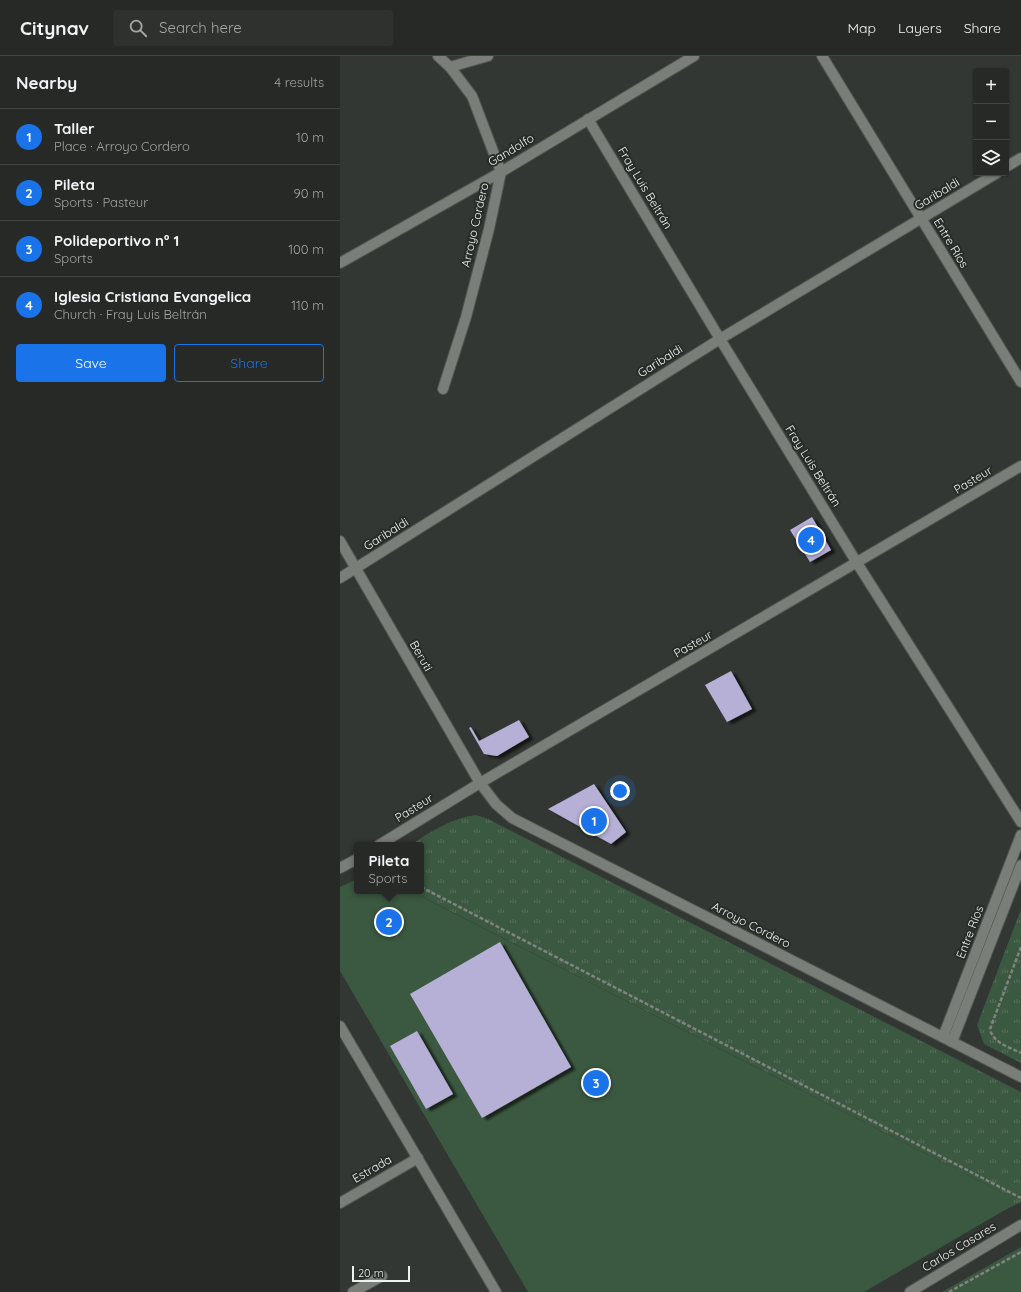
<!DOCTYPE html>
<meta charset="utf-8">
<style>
body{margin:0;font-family:Quicksand,sans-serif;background:#2e312e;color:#f1f3f6}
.controls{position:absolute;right:12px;top:12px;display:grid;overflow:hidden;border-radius:4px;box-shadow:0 1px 3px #0004}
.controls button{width:36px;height:36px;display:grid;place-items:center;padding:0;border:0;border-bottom:1px solid #424543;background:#262926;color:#f1f3f6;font:20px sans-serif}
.scale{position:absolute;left:12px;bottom:10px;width:58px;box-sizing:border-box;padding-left:4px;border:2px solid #eef1ee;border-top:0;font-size:11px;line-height:14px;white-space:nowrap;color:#eef1ee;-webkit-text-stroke:3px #282c29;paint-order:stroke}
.you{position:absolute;left:280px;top:735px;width:14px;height:14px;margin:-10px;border:3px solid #fff;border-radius:50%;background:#1a73e8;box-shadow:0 0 0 6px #1a73e833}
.badge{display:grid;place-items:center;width:26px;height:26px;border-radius:50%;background:#1a73e8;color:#fff;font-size:13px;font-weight:700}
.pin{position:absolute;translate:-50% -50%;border:2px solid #fff;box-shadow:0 1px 4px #0006}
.popup{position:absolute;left:14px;top:786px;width:70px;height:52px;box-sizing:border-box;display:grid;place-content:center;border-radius:4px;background:#262926;filter:drop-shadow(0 1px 3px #0005);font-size:13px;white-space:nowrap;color:#a4a6a7}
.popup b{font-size:15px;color:#f1f3f6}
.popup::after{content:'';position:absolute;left:50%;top:100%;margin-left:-8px;border:8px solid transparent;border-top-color:#262926}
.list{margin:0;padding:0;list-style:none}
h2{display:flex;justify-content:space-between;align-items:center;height:52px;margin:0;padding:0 16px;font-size:17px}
h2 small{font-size:13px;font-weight:400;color:#a4a6a7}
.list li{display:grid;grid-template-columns:26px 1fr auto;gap:12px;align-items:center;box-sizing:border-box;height:56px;padding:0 16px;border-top:1px solid #424543}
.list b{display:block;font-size:15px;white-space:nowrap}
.list p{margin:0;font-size:13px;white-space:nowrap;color:#a4a6a7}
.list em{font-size:13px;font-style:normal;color:#a4a6a7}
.actions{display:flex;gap:8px;padding:12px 16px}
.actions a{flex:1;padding:9px 0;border:1px solid #1a73e8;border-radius:4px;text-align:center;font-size:14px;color:#1a73e8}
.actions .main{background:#1a73e8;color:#fff}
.icon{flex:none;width:22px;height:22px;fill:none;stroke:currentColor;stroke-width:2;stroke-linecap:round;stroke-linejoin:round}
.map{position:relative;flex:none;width:681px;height:1236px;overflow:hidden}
header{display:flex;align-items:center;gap:24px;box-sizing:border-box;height:56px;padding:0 20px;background:#262926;border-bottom:1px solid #424543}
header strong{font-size:19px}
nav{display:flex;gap:22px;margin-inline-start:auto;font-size:14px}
.search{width:280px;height:36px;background:#2e312e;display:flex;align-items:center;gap:10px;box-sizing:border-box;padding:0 14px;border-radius:4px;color:#a4a6a7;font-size:15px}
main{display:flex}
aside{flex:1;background:#262926}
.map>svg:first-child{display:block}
.green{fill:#3b5840}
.park{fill:url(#park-tufts)}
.building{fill:#b7b0d6;filter:url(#shadow)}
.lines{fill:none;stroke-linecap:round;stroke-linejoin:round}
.minor-casing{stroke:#515551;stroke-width:12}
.path{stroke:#808480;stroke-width:2.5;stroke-dasharray:4 2;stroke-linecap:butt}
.minor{stroke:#797e79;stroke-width:10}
.labels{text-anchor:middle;stroke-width:4;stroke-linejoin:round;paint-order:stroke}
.street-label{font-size:12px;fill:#eef1ee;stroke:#282c29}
</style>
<header>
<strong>Citynav</strong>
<div class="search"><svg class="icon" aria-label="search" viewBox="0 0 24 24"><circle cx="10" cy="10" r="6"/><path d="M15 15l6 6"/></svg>Search here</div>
<nav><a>Map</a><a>Layers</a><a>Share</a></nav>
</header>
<main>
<aside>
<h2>Nearby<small>4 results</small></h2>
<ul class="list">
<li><span class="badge">1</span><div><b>Taller</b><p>Place · Arroyo Cordero</p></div><em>10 m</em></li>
<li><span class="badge">2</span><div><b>Pileta</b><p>Sports · Pasteur</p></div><em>90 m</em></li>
<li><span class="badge">3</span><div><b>Polideportivo nº 1</b><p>Sports</p></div><em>100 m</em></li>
<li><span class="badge">4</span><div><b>Iglesia Cristiana Evangelica</b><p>Church · Fray Luis Beltrán</p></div><em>110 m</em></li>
</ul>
<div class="actions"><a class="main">Save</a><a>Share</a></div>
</aside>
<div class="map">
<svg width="681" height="1236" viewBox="0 0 681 1236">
<defs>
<pattern id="park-tufts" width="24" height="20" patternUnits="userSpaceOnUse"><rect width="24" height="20" fill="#3b5840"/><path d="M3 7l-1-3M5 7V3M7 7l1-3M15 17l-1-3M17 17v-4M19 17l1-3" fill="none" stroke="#58705c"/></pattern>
<filter id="shadow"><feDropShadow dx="4.5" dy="2.5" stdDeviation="1" flood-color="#0009"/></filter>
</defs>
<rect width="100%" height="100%" fill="#323733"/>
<!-- green -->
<g class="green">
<polygon points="17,823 17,835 79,835 82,841 665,1138 665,1154 524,1236 188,1236 0,915 0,831"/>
<polygon points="681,1191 681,1236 602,1236"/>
</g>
<!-- park -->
<g class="park">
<path d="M136,759L148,763L681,1036V1146L665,1154V1138L71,835H81V789H71C91,775 112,762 136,759Z"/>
<polygon points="681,853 681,1007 644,988 637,969"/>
</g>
<!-- building -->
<g class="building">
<polygon points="472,461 491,494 470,506 450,474"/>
<polygon points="391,615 412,653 387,666 365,629"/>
<polygon points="179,664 189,681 157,700 144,698 129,672 131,671 139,685"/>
<polygon points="254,728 286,776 271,788 208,753"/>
<polygon points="160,886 231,1011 142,1062 70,938"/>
<polygon points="77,975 113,1038 86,1053 50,990"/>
</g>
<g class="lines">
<!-- minor casing -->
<g class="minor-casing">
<g id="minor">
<polyline points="98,0 110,11 132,40 161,116 149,173 126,261 103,333"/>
<polyline points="482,0 681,326"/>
<polyline points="110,11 148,0"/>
<polyline points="248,63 380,283 517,507 681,766"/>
<polyline points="666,111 681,102"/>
<polyline points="0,207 161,116 354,0"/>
<polyline points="0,485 140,727 156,748 172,762 681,1021"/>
<polyline points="0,522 380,283 657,117"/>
<polyline points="39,789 140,727 681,410"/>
<polyline points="0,812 17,803"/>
<polyline points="0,970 156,1236"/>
<polyline points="603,981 681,779"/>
<polyline points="612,986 681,809"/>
<polyline points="0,1147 78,1102"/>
<polyline points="13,1236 42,1220"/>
<polyline points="570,1236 681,1169"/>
</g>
</g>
<!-- path -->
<g class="path">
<polyline points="81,831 681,1142"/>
<path d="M681,891L650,973C653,987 669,991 681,997"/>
<polyline points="609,1236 681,1196"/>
</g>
<!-- minor -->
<use href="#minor" class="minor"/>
</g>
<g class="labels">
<!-- street labels -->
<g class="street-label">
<text transform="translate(171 94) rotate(-31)" y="4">Gandolfo</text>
<text transform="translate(305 132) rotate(59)" y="4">Fray Luis Beltrán</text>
<text transform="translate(597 138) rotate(-31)" y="4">Garibaldi</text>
<text transform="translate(135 169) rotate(-77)" y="4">Arroyo Cordero</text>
<text transform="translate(611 187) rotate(59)" y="4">Entre Ríos</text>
<text transform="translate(320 305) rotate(-32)" y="4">Garibaldi</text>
<text transform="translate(473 410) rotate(58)" y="4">Fray Luis Beltrán</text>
<text transform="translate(633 424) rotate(-31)" y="4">Pasteur</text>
<text transform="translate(46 478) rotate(-32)" y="4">Garibaldi</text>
<text transform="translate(353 588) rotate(-30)" y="4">Pasteur</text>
<text transform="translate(81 600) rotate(60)" y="4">Beruti</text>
<text transform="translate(74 752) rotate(-32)" y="4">Pasteur</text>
<text transform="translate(411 869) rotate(27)" y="4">Arroyo Cordero</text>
<text transform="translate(630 876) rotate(-69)" y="4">Entre Ríos</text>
<text transform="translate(32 1113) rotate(-30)" y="4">Estrada</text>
<text transform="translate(619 1191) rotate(-31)" y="4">Carlos Casares</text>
</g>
</g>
</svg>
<div class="controls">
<button>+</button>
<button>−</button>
<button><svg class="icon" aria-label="layers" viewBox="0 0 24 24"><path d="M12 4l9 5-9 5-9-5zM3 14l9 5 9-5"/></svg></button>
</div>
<div class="scale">20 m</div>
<div class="you"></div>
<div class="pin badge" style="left:254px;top:765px">1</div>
<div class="pin badge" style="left:49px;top:866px">2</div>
<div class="popup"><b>Pileta</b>Sports</div>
<div class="pin badge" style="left:256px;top:1027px">3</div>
<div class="pin badge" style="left:471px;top:484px">4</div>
</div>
</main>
